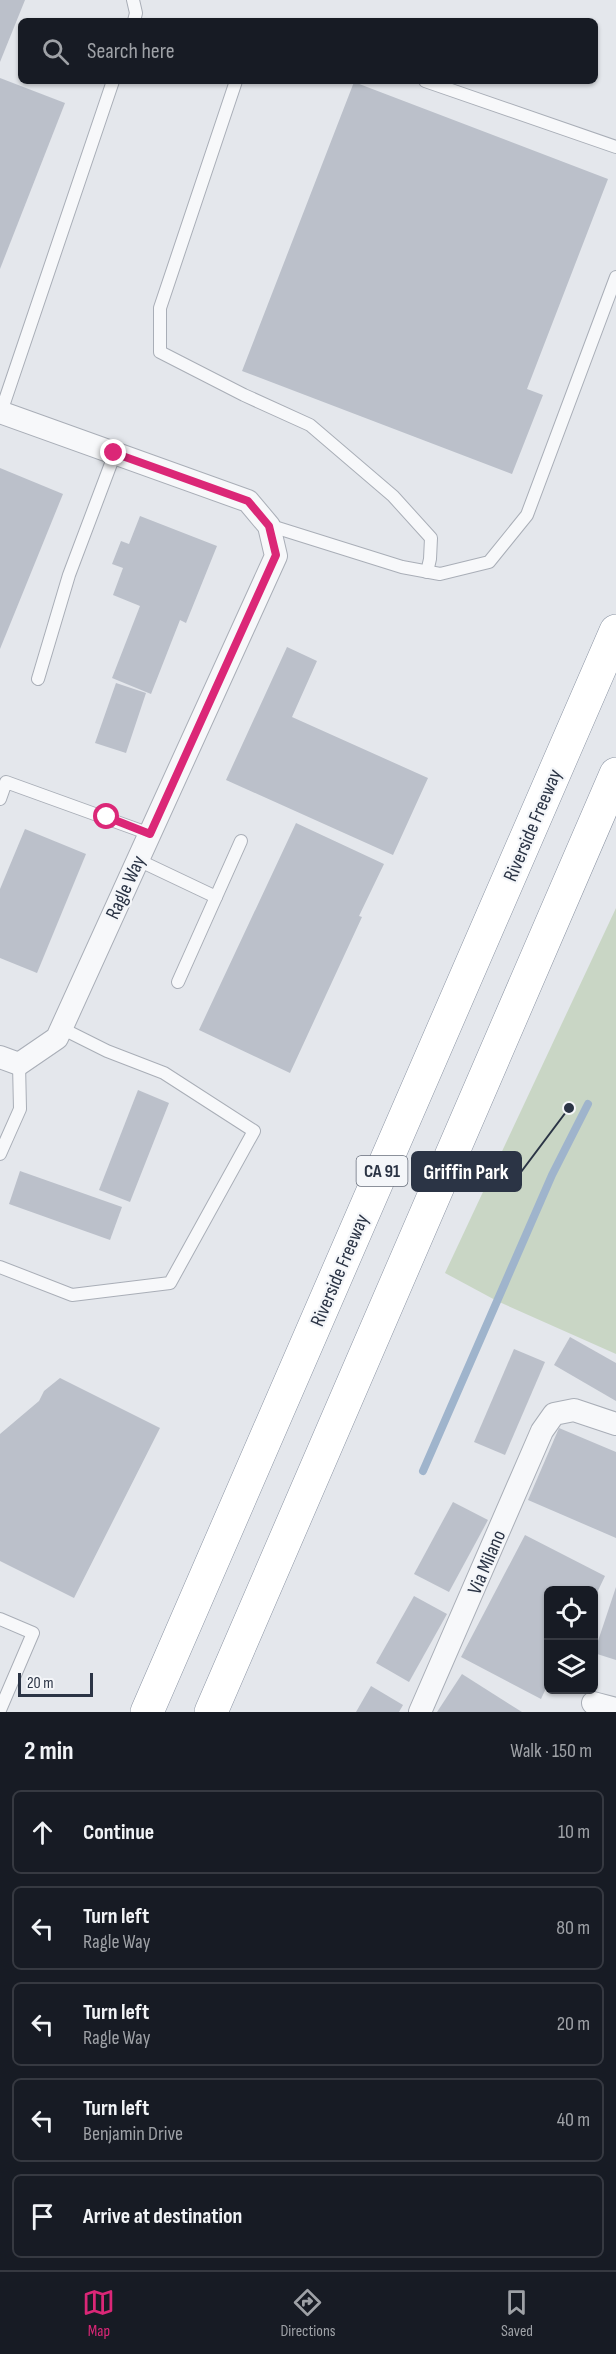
<!DOCTYPE html>
<meta charset="utf-8">
<style>
body{margin:0;font-family:"Sofia Sans Condensed",sans-serif;background:#20242c;color:#f1f3f6}
.controls{position:absolute;right:18px;bottom:18px;display:grid;overflow:hidden;border-radius:9px;box-shadow:0 2px 4px #0004}
.controls button{width:54px;height:54px;display:grid;place-items:center;padding:0;border:0;border-bottom:2px solid #363941;background:#171b24;color:#f1f3f6;font:30px sans-serif}
.scale{position:absolute;left:18px;bottom:15px;width:75px;box-sizing:border-box;padding-left:6px;border:3px solid #2b3445;border-top:0;font-size:16px;line-height:21px;white-space:nowrap;color:#2b3445;-webkit-text-stroke:4px #f4f6f9;paint-order:stroke}
.stop{position:absolute;width:18px;height:18px;margin:-14px;border:4px solid #db2777;border-radius:50%;background:#fff}
.stop.end{background:#db2777;border-color:#fff;box-shadow:0 2px 6px #0008}
.list{margin:0;padding:0;list-style:none}
h2{display:flex;justify-content:space-between;align-items:center;height:78px;margin:0;padding:0 24px;font-size:26px}
h2 small{font-size:20px;font-weight:400;color:#9ea1a6}
.list li{display:grid;grid-template-columns:39px 1fr auto;gap:18px;align-items:center;box-sizing:border-box;height:84px;margin:0 12px 12px;padding:0 12px;border:2px solid #363941;border-radius:9px}
.list b{display:block;font-size:22px;white-space:nowrap}
.list p{margin:0;font-size:20px;white-space:nowrap;color:#9ea1a6}
.list em{font-size:20px;font-style:normal;color:#9ea1a6}
.icon{flex:none;width:33px;height:33px;fill:none;stroke:currentColor;stroke-width:2;stroke-linecap:round;stroke-linejoin:round}
.map{position:relative;flex:none;width:616px;height:1712px;overflow:hidden}
.search{position:absolute;background:#171b24;box-shadow:0 2px 4px #0004;left:18px;right:18px;top:18px;height:66px;display:flex;align-items:center;gap:15px;box-sizing:border-box;padding:0 21px;border-radius:9px;color:#9ea1a6;font-size:22px}
.sheet{height:558px;background:#171b24}
nav{display:flex;justify-content:space-around;align-items:center;box-sizing:border-box;height:84px;border-top:2px solid #363941;background:#171b24;font-size:16px;color:#9ea1a6}
nav a{display:grid;justify-items:center;gap:3px}
nav .on{color:#db2777}
.map>svg:first-child{display:block}
.green{fill:#c9d6c5}
.lines{fill:none;stroke-linecap:round;stroke-linejoin:round}
.stream{stroke:#9fb4cc;stroke-width:8}
.building{fill:#bbc0ca}
.lane-casing{stroke:#a9aeb7;stroke-width:14}
.street-casing{stroke:#a9aeb7;stroke-width:24}
.highway-casing{stroke:#8b94a3;stroke-width:34}
.lane{stroke:#f7f8fa;stroke-width:12}
.street{stroke:#f7f8fa;stroke-width:22}
.highway{stroke:#fff;stroke-width:33}
.route{stroke:#db2777;stroke-width:8}
.labels{text-anchor:middle;stroke-width:4.5;stroke-linejoin:round;paint-order:stroke}
.shield{fill:#f4f6f9;stroke:#676e7b;stroke-width:1.5}
.shield-label{font-size:18px;font-weight:bold;fill:#2b3445}
.street-label{font-size:20px;fill:#2b3445;stroke:#f4f6f9}
.leader{fill:none;stroke:#2b3445;stroke-width:2}
.callout-dot{fill:#2b3445;stroke:#f4f6f9;stroke-width:2}
.callout{fill:#2b3445;stroke:#2b3445;stroke-width:2}
.callout-label{font-size:21px;text-anchor:middle;font-weight:bold;fill:#fff}
</style>
<div class="map">
<svg width="616" height="1712" viewBox="0 0 616 1712">
<rect width="100%" height="100%" fill="#e4e7ec"/>
<!-- green -->
<polygon class="green" points="616,908 616,1354 497,1301 445,1273"/>
<g class="lines">
<!-- stream -->
<polyline class="stream" points="423,1471 552,1175 588,1104"/>
</g>
<!-- building -->
<g class="building">
<polygon points="0,0 25,0 0,62"/>
<polygon points="0,78 65,103 0,269"/>
<polygon points="354,82 608,179 527,389 543,395 512,474 242,371"/>
<polygon points="0,468 63,494 0,649"/>
<polygon points="140,516 217,546 186,623 180,620 151,694 112,678 140,606 113,595 123,568 112,564 121,541 129,544"/>
<polygon points="287,647 317,661 292,717 428,778 393,855 226,780"/>
<polygon points="116,683 146,693 126,753 95,743"/>
<polygon points="296,823 384,864 359,916 362,917 290,1073 199,1030"/>
<polygon points="25,829 86,854 37,973 0,958 0,889"/>
<polygon points="138,1090 169,1103 130,1202 99,1190"/>
<polygon points="20,1171 122,1207 110,1240 9,1204"/>
<polygon points="570,1337 616,1363 616,1401 554,1365"/>
<polygon points="514,1349 545,1362 505,1455 474,1442"/>
<polygon points="60,1378 160,1428 74,1598 0,1561 0,1434 39,1401 44,1391"/>
<polygon points="559,1428 616,1452 616,1538 528,1500"/>
<polygon points="453,1502 488,1520 449,1592 414,1574"/>
<polygon points="525,1535 605,1576 594,1599 594,1590 548,1590 548,1684 541,1699 461,1657"/>
<polygon points="616,1587 616,1660 594,1653"/>
<polygon points="414,1596 447,1614 409,1682 376,1663"/>
<polygon points="462,1674 522,1712 437,1712"/>
<polygon points="371,1686 403,1705 399,1712 356,1712"/>
</g>
<g class="lines">
<!-- lane casing -->
<g class="lane-casing">
<g id="lane">
<polyline points="133,0 136,13 134,21"/>
<polyline points="236,81 160,308 160,352 244,395 310,425 393,496 431,538 430,559 427,572"/>
<polyline points="425,81 616,147"/>
<polyline points="1,412 113,81"/>
<polyline points="268,525 402,567 440,574 489,562 527,515 616,277"/>
<polyline points="38,679 69,575 115,453"/>
<polyline points="0,799 6,782 150,834"/>
<polyline points="138,860 216,897 178,982"/>
<polyline points="216,897 241,841"/>
<polyline points="0,1154 20,1109 19,1064"/>
<polyline points="0,1267 72,1295 170,1283 254,1131 164,1073 107,1051 61,1028"/>
<polyline points="0,1619 33,1633 0,1710"/>
</g>
</g>
<!-- street casing -->
<g class="street-casing">
<g id="street">
<polyline points="0,412 248,501 269,526 276,556 57,1038 19,1064 0,1057"/>
<polyline points="593,1703 616,1709"/>
<polyline points="420,1712 542,1431 554,1414 574,1410 616,1424"/>
</g>
</g>
<!-- highway casing -->
<g class="highway-casing">
<g id="highway">
<polyline points="147,1712 616,631"/>
<polyline points="211,1712 616,774"/>
</g>
</g>
<!-- lane -->
<use href="#lane" class="lane"/>
<!-- street -->
<use href="#street" class="street"/>
<!-- highway -->
<use href="#highway" class="highway"/>
</g>
<g class="lines">
<!-- route -->
<polyline class="route" points="107,817 150,834 276,555 269,526 248,501 114,453"/>
</g>
<g class="labels">
<!-- shield labels -->
<rect class="shield" x="356.5" y="1156" width="51" height="30" rx="4.5"/>
<g class="shield-label">
<text x="382" y="1177">CA 91</text>
</g>
<!-- street labels -->
<g class="street-label">
<text transform="translate(532 825) rotate(-67)" y="7">Riverside Freeway</text>
<text transform="translate(125 887) rotate(-65)" y="7">Ragle Way</text>
<text transform="translate(339 1270) rotate(-67)" y="7">Riverside Freeway</text>
<text transform="translate(486 1562) rotate(-67)" y="7">Via Milano</text>
</g>
</g>
<!-- callouts -->
<path class="leader" d="M569 1108L521 1172"/>
<circle class="callout-dot" cx="569" cy="1108" r="6"/>
<rect class="callout" x="412" y="1152" width="109" height="39" rx="6"/>
<g class="callout-label">
<text x="466" y="1179">Griffin Park</text>
</g>
</svg>
<div class="controls">
<button><svg class="icon" aria-label="locate" viewBox="0 0 24 24"><circle cx="12" cy="12" r="6"/><path d="M12 2v4M12 18v4M2 12h4M18 12h4"/></svg></button>
<button><svg class="icon" aria-label="layers" viewBox="0 0 24 24"><path d="M12 4l9 5-9 5-9-5zM3 14l9 5 9-5"/></svg></button>
</div>
<div class="scale">20 m</div>
<div class="stop" style="left:107px;top:817px"></div>
<div class="stop end" style="left:114px;top:453px"></div>
<div class="search"><svg class="icon" aria-label="search" viewBox="0 0 24 24"><circle cx="10" cy="10" r="6"/><path d="M15 15l6 6"/></svg>Search here</div>
</div>
<section class="sheet">
<h2>2 min<small>Walk · 150 m</small></h2>
<ul class="list">
<li><svg class="icon" aria-label="ahead" viewBox="0 0 24 24"><path d="M12 20V5M6 11l6-6 6 6"/></svg><div><b>Continue</b></div><em>10 m</em></li>
<li><svg class="icon" aria-label="left" viewBox="0 0 24 24"><path d="M17 20v-9H6M10 6l-5 5 5 5"/></svg><div><b>Turn left</b><p>Ragle Way</p></div><em>80 m</em></li>
<li><svg class="icon" aria-label="left" viewBox="0 0 24 24"><path d="M17 20v-9H6M10 6l-5 5 5 5"/></svg><div><b>Turn left</b><p>Ragle Way</p></div><em>20 m</em></li>
<li><svg class="icon" aria-label="left" viewBox="0 0 24 24"><path d="M17 20v-9H6M10 6l-5 5 5 5"/></svg><div><b>Turn left</b><p>Benjamin Drive</p></div><em>40 m</em></li>
<li><svg class="icon" aria-label="arrive" viewBox="0 0 24 24"><path d="M6 21V4h12l-3 4 3 4H6"/></svg><div><b>Arrive at destination</b></div></li>
</ul>
</section>
<nav>
<a class="on"><svg class="icon" aria-label="map" viewBox="0 0 24 24"><path d="M3 6l6-2 6 2 6-2v14l-6 2-6-2-6 2zM9 4v14M15 6v14"/></svg>Map</a>
<a><svg class="icon" aria-label="directions" viewBox="0 0 24 24"><path d="M12 3l9 9-9 9-9-9zM9 14v-3h6M13 9l2 2-2 2"/></svg>Directions</a>
<a><svg class="icon" aria-label="saved" viewBox="0 0 24 24"><path d="M7 4h10v16l-5-4-5 4z"/></svg>Saved</a>
</nav>
